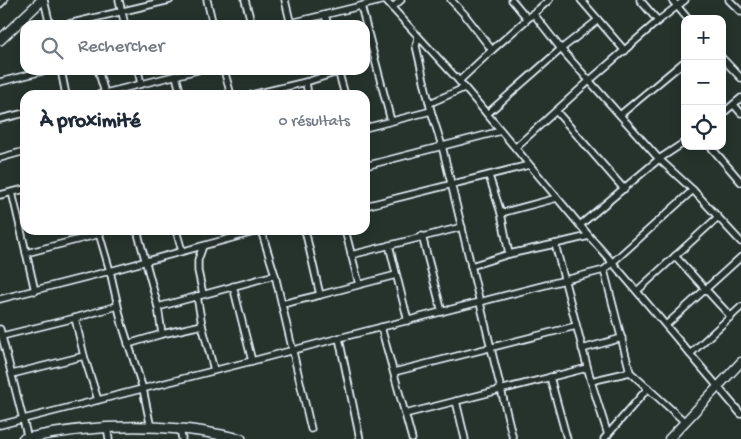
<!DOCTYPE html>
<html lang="fr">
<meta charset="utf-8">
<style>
body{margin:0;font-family:"Gochi Hand",sans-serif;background:#f2f2f3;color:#1f2937}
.controls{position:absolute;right:15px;top:15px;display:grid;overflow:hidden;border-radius:10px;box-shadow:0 2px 12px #0003}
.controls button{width:45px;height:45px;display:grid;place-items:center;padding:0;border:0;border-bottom:1px solid #e0e1e3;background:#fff;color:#1f2937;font:25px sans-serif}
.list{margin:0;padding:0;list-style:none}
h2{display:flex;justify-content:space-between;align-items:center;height:65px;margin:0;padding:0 20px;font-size:21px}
h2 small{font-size:16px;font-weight:400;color:#747a83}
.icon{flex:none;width:28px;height:28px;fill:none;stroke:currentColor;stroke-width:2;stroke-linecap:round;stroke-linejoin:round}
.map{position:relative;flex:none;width:741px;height:439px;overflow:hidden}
.search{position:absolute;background:#fff;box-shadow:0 2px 12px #0003;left:20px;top:20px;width:350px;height:55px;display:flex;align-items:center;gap:12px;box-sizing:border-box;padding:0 18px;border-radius:15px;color:#747a83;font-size:19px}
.panel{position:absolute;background:#fff;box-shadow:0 2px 12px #0003;left:20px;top:90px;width:350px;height:145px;border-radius:15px}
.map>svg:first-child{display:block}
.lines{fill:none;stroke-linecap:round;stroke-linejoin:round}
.minor-casing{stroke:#e8f1f8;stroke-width:9}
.tertiary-casing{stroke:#e8f1f8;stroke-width:11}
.secondary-casing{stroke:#e8f1f8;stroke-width:12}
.primary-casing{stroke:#e8f1f8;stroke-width:12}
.minor{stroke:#26332d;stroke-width:5.5}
.tertiary{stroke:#26332d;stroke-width:8}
.secondary{stroke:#26332d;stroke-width:9}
.primary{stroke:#26332d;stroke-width:9}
</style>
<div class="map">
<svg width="741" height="439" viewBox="0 0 741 439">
<rect width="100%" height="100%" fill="#26332d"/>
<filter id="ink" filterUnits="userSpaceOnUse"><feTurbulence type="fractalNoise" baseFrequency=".02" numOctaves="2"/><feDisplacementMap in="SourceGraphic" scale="10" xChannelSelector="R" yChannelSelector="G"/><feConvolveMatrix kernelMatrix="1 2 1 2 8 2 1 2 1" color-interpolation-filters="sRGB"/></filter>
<g filter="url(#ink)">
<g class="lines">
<!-- minor casing -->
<g class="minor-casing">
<g id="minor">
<polyline points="44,0 50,25"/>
<polyline points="119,0 125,25"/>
<polyline points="207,0 213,25"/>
<polyline points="245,0 252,25"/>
<polyline points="285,0 291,25"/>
<polyline points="385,0 459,81 487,114 589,236 612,262 741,414"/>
<polyline points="451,0 465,15 492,50"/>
<polyline points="512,0 527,18"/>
<polyline points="581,0 625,51"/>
<polyline points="640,0 658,21"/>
<polyline points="672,0 688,19"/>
<polyline points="729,0 741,12"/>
<polyline points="0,4 4,0"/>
<polyline points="361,6 391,121"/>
<polyline points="392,8 401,0"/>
<polyline points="533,13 561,49 659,159 693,190 741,242"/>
<polyline points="325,15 328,25"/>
<polyline points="291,23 385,0"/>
<polyline points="64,25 170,0"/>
<polyline points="418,37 416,46 431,111 442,146 513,439"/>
<polyline points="722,58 741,78"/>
<polyline points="61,70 66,95"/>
<polyline points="98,70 105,93"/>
<polyline points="138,70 141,84"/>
<polyline points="224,70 231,95"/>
<polyline points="338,70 345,95"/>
<polyline points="176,76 181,95"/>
<polyline points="459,81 492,50 549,0"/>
<polyline points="0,82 47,70"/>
<polyline points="306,82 308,95"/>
<polyline points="97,95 198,70"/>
<polyline points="251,95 306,82 338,72"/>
<polyline points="430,103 464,88"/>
<polyline points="734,105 741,113"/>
<polyline points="556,111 624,189"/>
<polyline points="487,114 561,49 598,20"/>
<polyline points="722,114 741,98"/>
<polyline points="620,115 685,61"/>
<polyline points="0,119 25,113"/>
<polyline points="365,128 431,111"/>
<polyline points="710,146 741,182"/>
<polyline points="516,147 589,81 658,21 685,0"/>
<polyline points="0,158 25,151"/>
<polyline points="365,166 501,131"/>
<polyline points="489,176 501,213 509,254"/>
<polyline points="12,192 35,291"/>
<polyline points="0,195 25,189"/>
<polyline points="365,206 529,165"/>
<polyline points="501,213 557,198"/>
<polyline points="580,225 659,159 685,142"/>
<polyline points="98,230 110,271 122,324 143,389 151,428"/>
<polyline points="137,230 158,307 162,334"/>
<polyline points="176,230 182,251"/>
<polyline points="261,230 275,275 311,429"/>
<polyline points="305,230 320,295"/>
<polyline points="345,230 359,284"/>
<polyline points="422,236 442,312"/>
<polyline points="555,244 591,381 608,435"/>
<polyline points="389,245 408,321"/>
<polyline points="203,246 198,260 198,271 203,294"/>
<polyline points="26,253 100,234"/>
<polyline points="351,255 462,227"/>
<polyline points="675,256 731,317"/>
<polyline points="471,266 509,254 555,244 589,236"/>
<polyline points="604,270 630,372 685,422"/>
<polyline points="233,286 252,361"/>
<polyline points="637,291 718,217"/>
<polyline points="197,296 202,325 214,370"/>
<polyline points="0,299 110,271 261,230"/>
<polyline points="282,304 320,295 396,275"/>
<polyline points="158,307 275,275"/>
<polyline points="75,318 84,356 98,400"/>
<polyline points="666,325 741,257"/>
<polyline points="381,327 412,439"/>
<polyline points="0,329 28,439"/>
<polyline points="2,336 75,318 117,306"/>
<polyline points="339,338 360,439"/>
<polyline points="128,344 162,334 202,325"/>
<polyline points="582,349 622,338"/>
<polyline points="690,354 741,307"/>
<polyline points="394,372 576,326"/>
<polyline points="12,374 84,356"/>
<polyline points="550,377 567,439"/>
<polyline points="591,381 630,372"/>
<polyline points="456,401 465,439"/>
<polyline points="405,414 587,368"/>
<polyline points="0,425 252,361 339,338 604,270 693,190"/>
<polyline points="107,427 109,439"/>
<polyline points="180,429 182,439"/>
<polyline points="604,439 648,388"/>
</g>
</g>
<!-- tertiary casing -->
<g class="tertiary-casing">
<polyline id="tertiary" points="669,439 741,362"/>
</g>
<!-- secondary casing -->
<g class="secondary-casing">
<polyline id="secondary" points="0,40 42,0"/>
</g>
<!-- primary casing -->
<g class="primary-casing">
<path id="primary" d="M23,439C74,428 127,424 180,429C201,430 221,435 241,439"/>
</g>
<!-- minor -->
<use href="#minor" class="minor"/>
<!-- tertiary -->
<use href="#tertiary" class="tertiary"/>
<!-- secondary -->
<use href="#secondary" class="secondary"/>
<!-- primary -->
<use href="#primary" class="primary"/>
</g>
</g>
</svg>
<div class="controls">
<button>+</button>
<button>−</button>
<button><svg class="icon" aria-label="locate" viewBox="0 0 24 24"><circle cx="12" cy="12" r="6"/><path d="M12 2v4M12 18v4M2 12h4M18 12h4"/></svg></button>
</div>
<div class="search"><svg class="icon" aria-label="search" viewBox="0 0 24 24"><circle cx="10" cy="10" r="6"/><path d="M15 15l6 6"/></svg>Rechercher</div>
<section class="panel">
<h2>À proximité<small>0 résultats</small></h2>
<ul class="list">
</ul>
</section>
</div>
